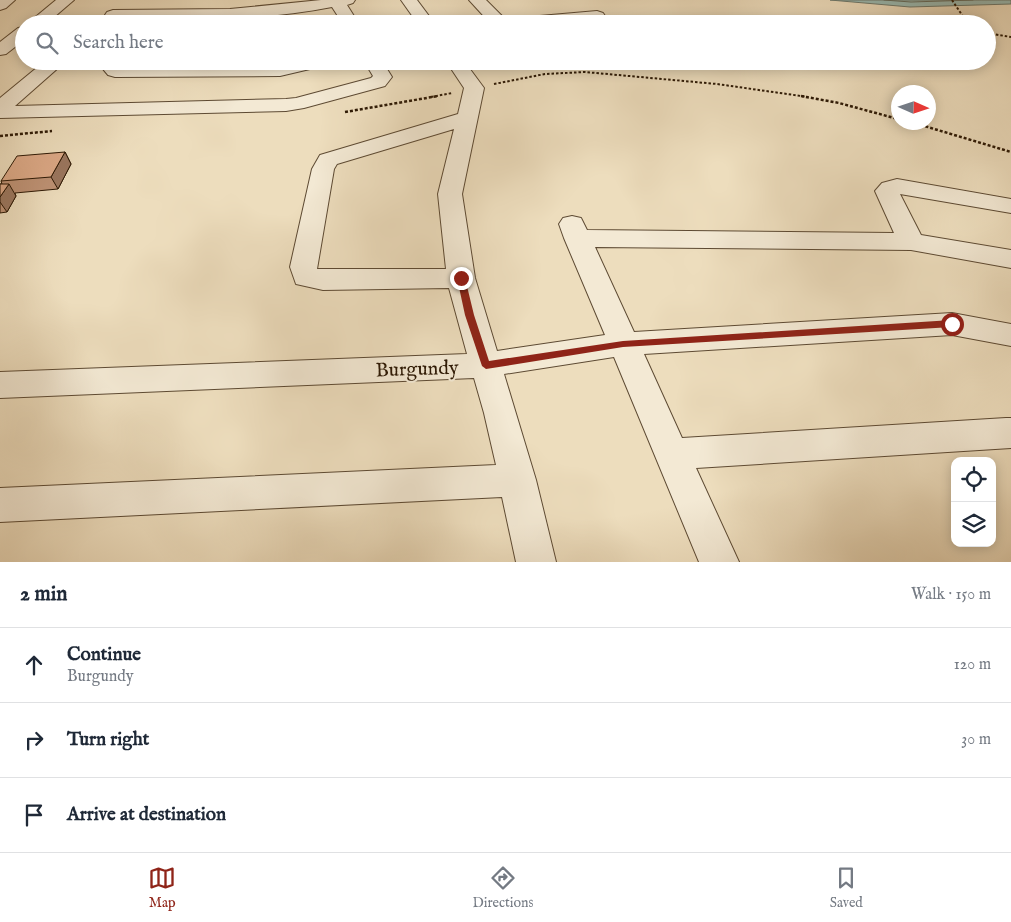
<!DOCTYPE html>
<meta charset="utf-8">
<style>
body{margin:0;font-family:"IM FELL English",serif;background:#f2f2f3;color:#1f2937}
.controls{position:absolute;right:15px;bottom:15px;display:grid;overflow:hidden;border-radius:10px;box-shadow:0 2px 12px #0003}
.controls button{width:45px;height:45px;display:grid;place-items:center;padding:0;border:0;border-bottom:1px solid #e0e1e3;background:#fff;color:#1f2937;font:25px sans-serif}
.compass{position:absolute;left:891px;top:85px;width:45px;height:45px;border-radius:50%;background:#fff;box-shadow:0 2px 12px #0003;rotate:93deg}
.stop{position:absolute;width:15px;height:15px;margin:-11px;border:4px solid #8f2418;border-radius:50%;background:#fff}
.stop.end{background:#8f2418;border-color:#fff;box-shadow:0 1px 5px #0008}
.list{margin:0;padding:0;list-style:none}
h2{display:flex;justify-content:space-between;align-items:center;height:65px;margin:0;padding:0 20px;font-size:21px}
h2 small{font-size:16px;font-weight:400;color:#747a83}
.list li{display:grid;grid-template-columns:32px 1fr auto;gap:15px;align-items:center;box-sizing:border-box;height:75px;padding:0 20px;border-top:1px solid #e0e1e3}
.list b{display:block;font-size:19px;white-space:nowrap}
.list p{margin:0;font-size:16px;white-space:nowrap;color:#747a83}
.list em{font-size:16px;font-style:normal;color:#747a83}
.icon{flex:none;width:28px;height:28px;fill:none;stroke:currentColor;stroke-width:2;stroke-linecap:round;stroke-linejoin:round}
.map{position:relative;flex:none;width:1011px;height:562px;overflow:hidden}
.search{position:absolute;background:#fff;box-shadow:0 2px 12px #0003;left:15px;right:15px;top:15px;height:55px;display:flex;align-items:center;gap:12px;box-sizing:border-box;padding:0 18px;border-radius:28px;color:#747a83;font-size:19px}
.sheet{height:290px;background:#fff}
nav{display:flex;justify-content:space-around;align-items:center;box-sizing:border-box;height:70px;border-top:1px solid #e0e1e3;background:#fff;font-size:14px;color:#747a83}
nav a{display:grid;justify-items:center;gap:2px}
nav .on{color:#8f2418}
.map>svg:first-child{display:block}
.water{fill:#99bbb4;stroke:#6e7a6e}
.lines{fill:none;stroke-linecap:round;stroke-linejoin:round}
.shore{stroke:#636a5c;stroke-width:1}
.minor-casing{stroke:#5d4a33;stroke-width:2}
.path-far1{stroke:#2d1905;stroke-width:2;stroke-dasharray:2.5 2;stroke-linecap:butt}
.path{stroke:#2d1905;stroke-width:2.5;stroke-dasharray:3 2;stroke-linecap:butt}
.minor{fill:#f3e9d4;fill-rule:evenodd}
.wall{fill:#be9275;stroke:#2d1905}
.shaded-wall{fill:#9b775f;stroke:#2d1905}
.building{fill:#da8;stroke:#2d1905}
.route{fill:#8f2418}
.labels{text-anchor:middle;stroke-width:4;stroke-linejoin:round;paint-order:stroke}
.street-label{font-size:20px;fill:#2d1905;stroke:#f3e9d4}
</style>
<div class="map">
<svg width="1011" height="562" viewBox="0 0 1011 562">
<rect width="100%" height="100%" fill="#edddbd"/>
<filter id="stains"><feTurbulence type="fractalNoise" baseFrequency=".004" numOctaves="4"/><feColorMatrix values="0 0 0 0 .2 0 0 0 0 .09 0 0 0 0 .02 0 0 0 .5 -.17"/></filter>
<radialGradient id="worn" r=".72"><stop offset=".6" stop-color="#630" stop-opacity="0"/><stop offset="1" stop-color="#630" stop-opacity=".3"/></radialGradient>
<!-- water -->
<polygon class="water" points="830,0 1011,0 1011,4 910,7"/>
<g class="lines">
<!-- shore -->
<polyline class="shore" points="884,0 911,2 973,0"/>
<!-- minor casing -->
<g class="minor-casing">
<g id="minor">
<polygon points="0,0 15,0 6,8 0,10"/>
<polygon points="56,0 74,0 46,24 27,24"/>
<path d="M321,0H355L353,3L347,5L359,24H343L332,7C260,21 186,21 113,20L107,18L105,15L107,12L113,10L230,9Z"/>
<polygon points="401,0 417,0 435,24 418,24"/>
<polygon points="469,0 486,0 505,19 597,11 603,13 605,16 604,24 588,24 588,22 563,24 491,24"/>
<polygon points="24,27 24,40 6,54 0,55 0,42 18,28"/>
<polygon points="45,61 66,61 15,106 286,99 296,98 371,78 373,76 364,61 382,61 392,77 385,86 304,108 286,111 0,118 0,98"/>
<polygon points="109,61 128,61 125,65 280,64 295,61 330,61 327,65 280,76 115,77 108,75 103,69"/>
<path d="M446,61H464L484,88L462,194L475,278L497,351L605,335L564,238L559,224L563,218L572,216L581,218L587,230L894,233L875,191L882,183L897,179L1011,199V213L900,194L921,235L1011,250V268L911,250L595,247L634,332L952,313L1011,324V346L952,335L644,354L682,438L1006,418H1011V448L696,468L739,562H699L614,357L504,374L536,480L556,562H516L502,497L0,522V488L496,465L484,413L474,378L0,398V372L467,354L449,288L323,290L296,284L290,267L312,169L320,155L458,114L464,88ZM454,129L438,194L446,269H317L334,169L337,164Z"/>
</g>
</g>
<!-- path-far1 -->
<g class="path-far1">
<polyline points="952,0 966,21 963,24"/>
<polyline points="987,33 1011,37"/>
<polyline points="494,84 545,74 585,72 717,84 808,97"/>
<polyline points="431,97 452,93"/>
</g>
<!-- path -->
<g class="path">
<polyline points="801,96 839,103 898,119"/>
<polyline points="345,112 438,96"/>
<polyline points="911,122 1011,152"/>
<polyline points="0,136 52,131"/>
</g>
<!-- minor -->
<use href="#minor" class="minor"/>
</g>
<!-- wall -->
<polygon class="wall" points="65,152 71,164 58,189 15,193 16,196 7,212 0,213 0,184 2,184 1,181"/>
<!-- shaded-wall -->
<g class="shaded-wall">
<polygon points="65,152 71,164 58,189 51,177"/>
<polygon points="9,184 16,196 7,212 0,202 0,197"/>
</g>
<!-- building -->
<g class="building">
<polygon points="65,152 51,177 1,181 17,156"/>
<polygon points="0,184 9,184 0,197"/>
</g>
<!-- route -->
<polygon class="route" points="461,275 465,278 474,315 489,361 623,341 952,320 956,324 952,327 623,347 486,369 482,366 465,315 457,278"/>
<g class="labels">
<!-- street labels -->
<g class="street-label">
<text transform="translate(417 368) rotate(-2)" y="7">Burgundy</text>
</g>
</g>
<rect width="100%" height="100%" filter="url(#stains)"/>
<rect width="100%" height="100%" fill="url(#worn)"/>
</svg>
<div class="controls">
<button><svg class="icon" aria-label="locate" viewBox="0 0 24 24"><circle cx="12" cy="12" r="6"/><path d="M12 2v4M12 18v4M2 12h4M18 12h4"/></svg></button>
<button><svg class="icon" aria-label="layers" viewBox="0 0 24 24"><path d="M12 4l9 5-9 5-9-5zM3 14l9 5 9-5"/></svg></button>
</div>
<svg class="compass" viewBox="-18 -18 36 36"><path d="M0-13l5 13h-10z" fill="#e53935"/><path d="M0 13l5-13h-10z" fill="#747a83"/></svg>
<div class="stop" style="left:952px;top:324px"></div>
<div class="stop end" style="left:461px;top:278px"></div>
<div class="search"><svg class="icon" aria-label="search" viewBox="0 0 24 24"><circle cx="10" cy="10" r="6"/><path d="M15 15l6 6"/></svg>Search here</div>
</div>
<section class="sheet">
<h2>2 min<small>Walk · 150 m</small></h2>
<ul class="list">
<li><svg class="icon" aria-label="ahead" viewBox="0 0 24 24"><path d="M12 20V5M6 11l6-6 6 6"/></svg><div><b>Continue</b><p>Burgundy</p></div><em>120 m</em></li>
<li><svg class="icon" aria-label="right" viewBox="0 0 24 24"><path d="M7 20v-9h11M14 6l5 5-5 5"/></svg><div><b>Turn right</b></div><em>30 m</em></li>
<li><svg class="icon" aria-label="arrive" viewBox="0 0 24 24"><path d="M6 21V4h12l-3 4 3 4H6"/></svg><div><b>Arrive at destination</b></div></li>
</ul>
</section>
<nav>
<a class="on"><svg class="icon" aria-label="map" viewBox="0 0 24 24"><path d="M3 6l6-2 6 2 6-2v14l-6 2-6-2-6 2zM9 4v14M15 6v14"/></svg>Map</a>
<a><svg class="icon" aria-label="directions" viewBox="0 0 24 24"><path d="M12 3l9 9-9 9-9-9zM9 14v-3h6M13 9l2 2-2 2"/></svg>Directions</a>
<a><svg class="icon" aria-label="saved" viewBox="0 0 24 24"><path d="M7 4h10v16l-5-4-5 4z"/></svg>Saved</a>
</nav>
